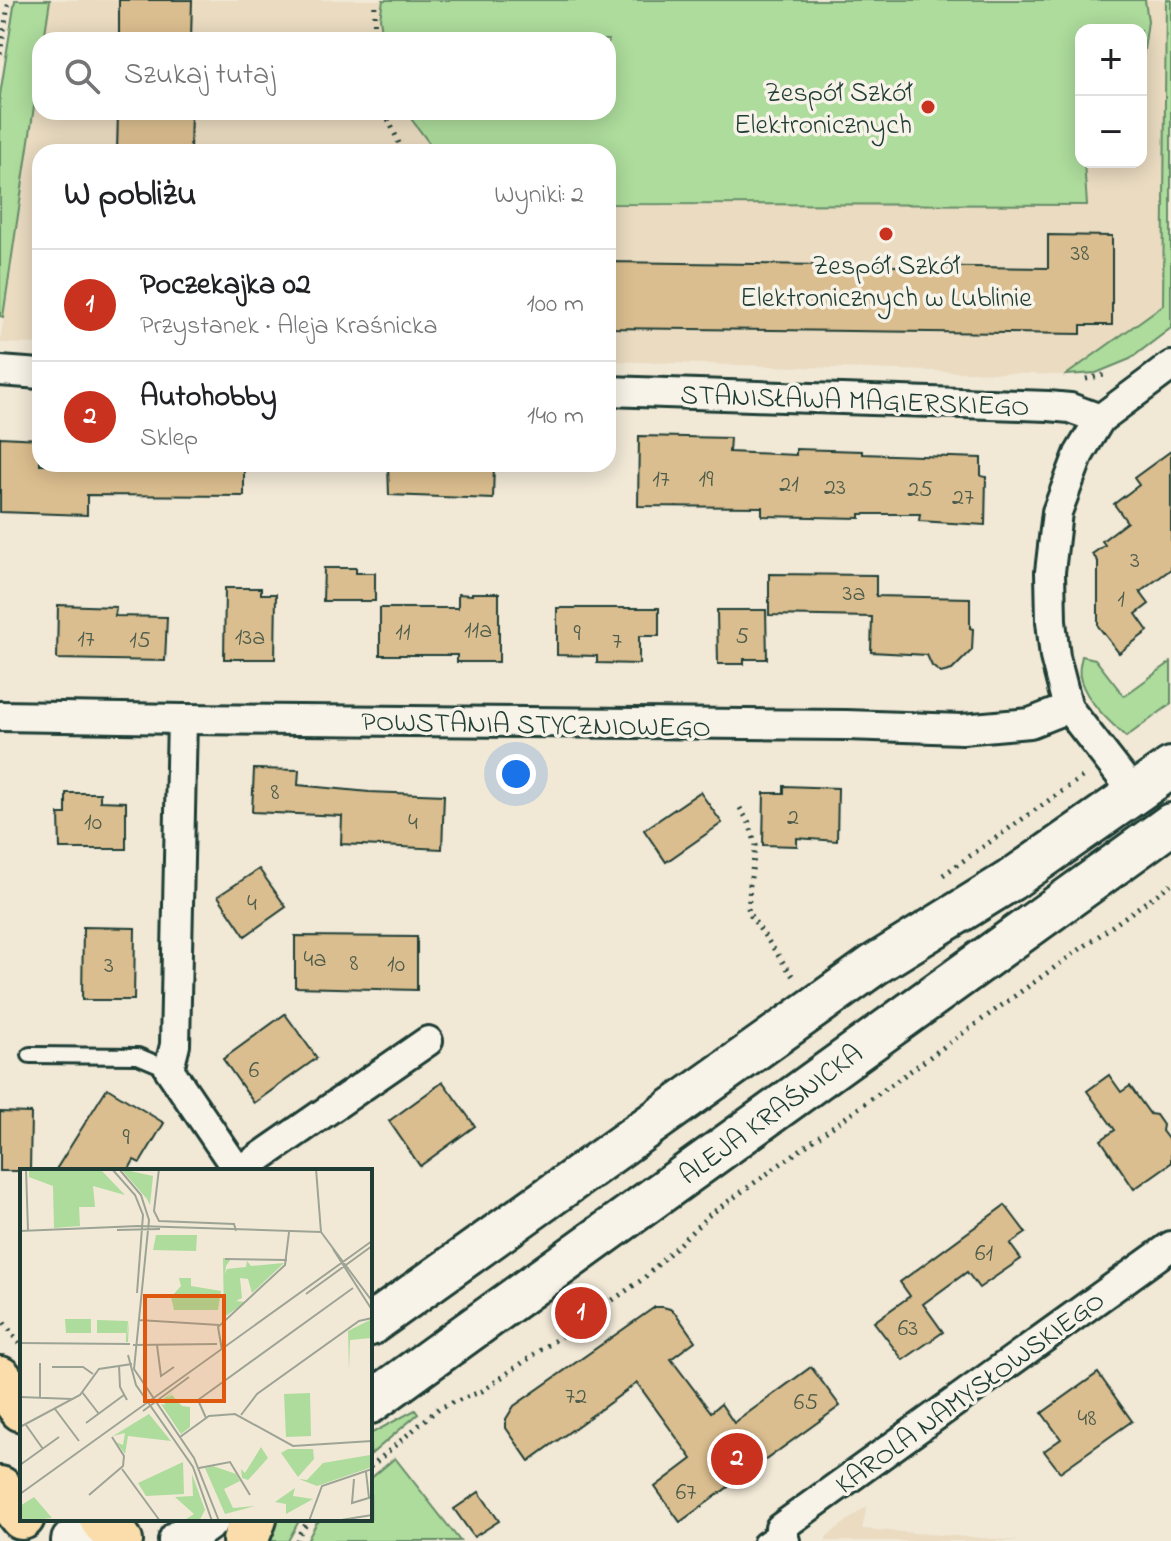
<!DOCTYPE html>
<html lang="pl">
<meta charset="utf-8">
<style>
body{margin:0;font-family:"Indie Flower",sans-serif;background:#f6f6f6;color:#202124}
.controls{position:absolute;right:24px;top:24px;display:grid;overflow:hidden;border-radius:16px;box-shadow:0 4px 20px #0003}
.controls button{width:72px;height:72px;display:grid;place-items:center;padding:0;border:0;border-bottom:2px solid #e0e0e0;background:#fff;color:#202124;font:40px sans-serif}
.you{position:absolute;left:516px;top:774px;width:28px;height:28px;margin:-20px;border:6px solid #fff;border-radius:50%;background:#1a73e8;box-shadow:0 0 0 12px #1a73e833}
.badge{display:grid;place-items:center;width:52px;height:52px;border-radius:50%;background:#c8321e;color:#fff;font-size:26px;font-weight:700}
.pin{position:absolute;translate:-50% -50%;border:4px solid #fff;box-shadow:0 2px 8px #0006}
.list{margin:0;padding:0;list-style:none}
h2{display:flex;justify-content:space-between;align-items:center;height:104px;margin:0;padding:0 32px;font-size:34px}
h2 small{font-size:26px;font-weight:400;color:#757577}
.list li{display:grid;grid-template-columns:52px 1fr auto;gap:24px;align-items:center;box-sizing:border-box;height:112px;padding:0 32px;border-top:2px solid #e0e0e0}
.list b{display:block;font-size:30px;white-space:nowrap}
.list p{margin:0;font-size:26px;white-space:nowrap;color:#757577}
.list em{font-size:26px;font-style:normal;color:#757577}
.icon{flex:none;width:44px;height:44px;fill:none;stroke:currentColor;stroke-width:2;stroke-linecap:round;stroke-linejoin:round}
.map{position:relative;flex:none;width:1171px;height:1541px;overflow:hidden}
.search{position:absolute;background:#fff;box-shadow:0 4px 20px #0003;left:32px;top:32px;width:584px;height:88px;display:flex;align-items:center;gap:20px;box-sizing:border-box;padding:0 28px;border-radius:24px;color:#757577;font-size:30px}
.panel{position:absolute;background:#fff;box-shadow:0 4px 20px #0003;left:32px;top:144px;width:584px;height:328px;border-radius:24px}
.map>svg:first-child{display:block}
.built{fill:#eadbc1;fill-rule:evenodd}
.green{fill:#addc9c;stroke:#668c68;stroke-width:2}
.building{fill:#dbbe8f;stroke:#1f3d34;stroke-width:2}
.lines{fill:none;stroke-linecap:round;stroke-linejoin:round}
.lane-casing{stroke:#1f3d34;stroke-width:20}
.street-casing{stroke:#1f3d34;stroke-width:34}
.secondary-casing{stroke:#1f3d34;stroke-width:46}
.primary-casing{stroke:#1f3d34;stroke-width:50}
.path{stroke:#1f3d34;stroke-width:5;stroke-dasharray:2 6;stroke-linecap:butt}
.lane{stroke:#f7f3e8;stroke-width:14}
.street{stroke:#f7f3e8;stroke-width:28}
.secondary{stroke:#f7f3e8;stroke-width:40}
.primary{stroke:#faddab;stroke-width:44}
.poi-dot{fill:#c8321e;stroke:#f7f3e8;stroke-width:3}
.labels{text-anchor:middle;stroke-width:7;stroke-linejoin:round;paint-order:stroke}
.number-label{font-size:24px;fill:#4e5d4b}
.poi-label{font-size:28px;fill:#1f3d34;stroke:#f7f3e8;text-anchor:end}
.street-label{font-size:28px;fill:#1f3d34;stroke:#f7f3e8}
.inset-road{fill:none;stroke:#9da495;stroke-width:2}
.view{fill:#de580e;fill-opacity:0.15;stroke:#de580e;stroke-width:4}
.inset-edge{fill:none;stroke:#1f3d34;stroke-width:4}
</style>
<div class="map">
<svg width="1171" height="1541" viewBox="0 0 1171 1541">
<rect width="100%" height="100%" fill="#f1e8d6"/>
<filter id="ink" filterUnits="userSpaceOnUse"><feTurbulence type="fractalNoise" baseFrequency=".0125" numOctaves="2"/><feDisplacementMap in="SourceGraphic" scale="16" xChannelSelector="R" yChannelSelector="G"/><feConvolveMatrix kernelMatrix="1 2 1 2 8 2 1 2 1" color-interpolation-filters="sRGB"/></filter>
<g filter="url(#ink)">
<!-- built -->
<g class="built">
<path d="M50,0H1166L1163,305L1066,375L608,361V152H40V344L0,343L40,66V112H608V40H44ZM1081,30H1141V162H1081Z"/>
<polygon points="867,1506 862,1529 1020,1541 826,1541 826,1537"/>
</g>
<!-- green -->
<g class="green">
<polygon points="15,0 50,0 44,40 40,40 40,66 3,317 0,316 0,95"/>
<polygon points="383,0 1145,0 1148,21 1141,72 1141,30 1081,30 1081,162 1084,162 1087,205 608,204 608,152 436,152 406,112 608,112 608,40 383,40 380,18"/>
<polygon points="1166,0 1171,0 1171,328 1130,359 1096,373 1066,375 1163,305"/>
<path d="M1082,656L1095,659L1124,696L1171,662V704L1126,737C1110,722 1088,703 1081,681C1078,673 1080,665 1082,656Z"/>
<polygon points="415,1410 418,1414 370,1455 370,1434"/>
<polygon points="395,1458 460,1541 307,1541 316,1524 321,1519 370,1519 370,1479"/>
<polygon points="265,1519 300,1519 288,1541 255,1541"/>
</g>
<!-- building -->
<g class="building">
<polygon points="119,0 192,0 191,40 119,40"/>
<polygon points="118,112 191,112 190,152 117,152"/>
<polygon points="1048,235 1112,236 1112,325 1081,325 1081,334 608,328 608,262 1048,268"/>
<polygon points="639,436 730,438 729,452 796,455 796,449 862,451 862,454 981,458 981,476 986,477 985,525 919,521 920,514 860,514 860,518 762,516 762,507 638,506"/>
<polygon points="0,437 40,439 40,464 244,464 244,496 87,495 87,515 0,512"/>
<polygon points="1171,451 1171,569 1140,592 1149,604 1136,614 1148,631 1119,653 1098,626 1098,561 1092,554 1105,545 1102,541 1127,522 1114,504 1139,485 1134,478"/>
<polygon points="388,464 494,464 493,499 389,495"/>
<polygon points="324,568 356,568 356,573 375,573 375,601 323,601"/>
<polygon points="769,574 876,575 876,596 970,598 970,628 973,629 972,650 952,670 941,673 932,666 927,655 871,652 872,617 769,615"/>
<polygon points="225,588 261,588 261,594 276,594 275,659 224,659"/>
<polygon points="472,593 499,593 499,662 457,662 457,655 380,655 380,608 458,608 458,594 472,595"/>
<polygon points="58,605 116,607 115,616 167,617 165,661 57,659"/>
<polygon points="557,608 659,608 659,636 639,636 639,664 597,663 597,656 557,655"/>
<polygon points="717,610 766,610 767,659 744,659 744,664 718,664"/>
<polygon points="254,769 299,770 298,785 369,792 444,795 442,849 341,844 342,816 252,812"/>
<polygon points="784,786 838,788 837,841 797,838 797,846 763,845 764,793 784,793"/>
<polygon points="700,792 722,823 666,862 644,830"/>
<polygon points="66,793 100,793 100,801 126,802 126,849 60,849 59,814 66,814"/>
<polygon points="259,869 286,907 245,936 218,896"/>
<polygon points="83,927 135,928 134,1000 82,1000"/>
<polygon points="295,936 417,937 417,990 295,987"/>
<polygon points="285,1014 317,1058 254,1103 223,1059"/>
<polygon points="1109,1075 1121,1092 1130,1086 1150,1114 1156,1115 1163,1125 1162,1131 1171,1143 1171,1163 1134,1189 1101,1140 1115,1130 1087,1091"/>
<polygon points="443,1082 475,1126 420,1166 389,1121"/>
<polygon points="107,1088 164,1123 140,1163 134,1160 128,1171 55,1171"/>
<polygon points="0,1112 31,1113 30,1171 0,1171"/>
<polygon points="1005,1205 1026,1233 1010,1244 1021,1259 979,1288 967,1272 923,1304 943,1332 903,1360 874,1322 910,1296 900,1282"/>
<polygon points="655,1307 663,1307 670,1309 676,1314 695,1341 671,1359 711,1412 721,1404 734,1423 811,1367 840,1406 680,1522 655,1487 692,1459 637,1383 529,1461 506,1428 506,1419 514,1406"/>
<polygon points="1098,1373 1132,1421 1060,1472 1044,1451 1061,1439 1042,1413"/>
<polygon points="479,1492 499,1521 474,1537 454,1509"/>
</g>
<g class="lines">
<!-- lane casing -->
<g class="lane-casing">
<g id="lane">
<polyline points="30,1055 138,1056 169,1069"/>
<polyline points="761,1541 780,1528"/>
</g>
</g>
<!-- street casing -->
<g class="street-casing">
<g id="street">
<polyline points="0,371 40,374"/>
<polyline points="608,391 1048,406 1070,408 1100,419"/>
<polyline points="0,716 182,719 846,725 962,729 1030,723 1068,708"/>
<polyline points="182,719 175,1045 169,1069 238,1171"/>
<polyline points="1135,794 1068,708 1055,657 1051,621 1050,572 1057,512 1079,454 1100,419 1171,366"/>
<polyline points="240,1171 428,1041"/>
<polyline points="785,1541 780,1528 1171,1246"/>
</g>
</g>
<!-- secondary casing -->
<g class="secondary-casing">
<g id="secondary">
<polyline points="370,1325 874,965 1011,880 1171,768"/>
<polyline points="370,1403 1171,824"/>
<polyline points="72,1541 103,1519"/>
<polyline points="179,1541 209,1519"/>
</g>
</g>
<!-- primary casing -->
<g class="primary-casing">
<g id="primary">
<polyline points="0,1379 22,1409"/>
<polyline points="0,1489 22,1517"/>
<polyline points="102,1519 120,1541"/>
<polyline points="245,1541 254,1519"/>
</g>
</g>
<!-- path -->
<g class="path">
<polyline points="374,40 375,0"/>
<polyline points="0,54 9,0"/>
<polyline points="385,112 403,152"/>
<polyline points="1086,379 1104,375"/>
<polyline points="740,808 749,823 756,845 750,884 748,912 794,978"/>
<polyline points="943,875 1082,777"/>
<polyline points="0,1316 19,1344"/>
<polyline points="370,1467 439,1408 482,1391 643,1279 708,1216 1171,884"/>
<polyline points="297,1541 300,1533 310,1519"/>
</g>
<!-- lane -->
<use href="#lane" class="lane"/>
<!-- street -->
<use href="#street" class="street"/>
<!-- secondary -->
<use href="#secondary" class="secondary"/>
<!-- primary -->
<use href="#primary" class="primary"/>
</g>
</g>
<!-- markers -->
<g class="poi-dot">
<circle cx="928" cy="107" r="8"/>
<circle cx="886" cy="234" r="8"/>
</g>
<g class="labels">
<!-- number labels -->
<g class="number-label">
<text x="1080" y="260">38</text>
<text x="661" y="486">17</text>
<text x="706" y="486">19</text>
<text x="789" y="491">21</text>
<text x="835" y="494">23</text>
<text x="920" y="496">25</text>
<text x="963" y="504">27</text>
<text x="1135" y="567">3</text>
<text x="854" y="600">3a</text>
<text x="1121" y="606">1</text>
<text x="478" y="637">11a</text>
<text x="403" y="639">11</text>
<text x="577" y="640">9</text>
<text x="742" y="643">5</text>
<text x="250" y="644">13a</text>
<text x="86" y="646">17</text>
<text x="140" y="647">15</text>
<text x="617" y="648">7</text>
<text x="275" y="799">8</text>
<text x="793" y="824">2</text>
<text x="93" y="829">10</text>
<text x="413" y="829">4</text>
<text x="252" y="910">4</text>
<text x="315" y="966">4a</text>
<text x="354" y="970">8</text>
<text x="396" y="971">10</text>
<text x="109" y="972">3</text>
<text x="254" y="1077">6</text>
<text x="126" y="1144">9</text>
<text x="984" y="1260">61</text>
<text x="908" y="1335">63</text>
<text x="576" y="1403">72</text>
<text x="806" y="1409">65</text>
<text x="1087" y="1425">48</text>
<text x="686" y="1499">67</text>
</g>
<!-- poi labels -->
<g class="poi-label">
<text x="912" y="101">Zespół Szkół<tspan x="912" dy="32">Elektronicznych</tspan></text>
<text x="886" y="274" text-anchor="middle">Zespół Szkół<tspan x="886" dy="32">Elektronicznych w Lublinie</tspan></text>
</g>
<!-- street labels -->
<g class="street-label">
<text transform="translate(855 399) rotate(2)" y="10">STANISŁAWA MAGIERSKIEGO</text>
<text transform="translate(536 723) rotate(1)" y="10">POWSTANIA STYCZNIOWEGO</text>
<text transform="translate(770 1113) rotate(-36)" y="10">ALEJA KRAŚNICKA</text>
<text transform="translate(969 1391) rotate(-36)" y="10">KAROLA NAMYSŁOWSKIEGO</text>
</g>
</g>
<!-- overview -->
<g transform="translate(20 1169)">
<rect width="352" height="352" fill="#f1e8d6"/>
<path d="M9,0H80L105,26L73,17L75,38H59L60,57L34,59L33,17L9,8ZM101,0L133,7L130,36L127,30ZM136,66H177L176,82L133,81ZM203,89L211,90L206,97L205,105L207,100L226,98L227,92L231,97L264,94L232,124L228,110L220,109L222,129L216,132L226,133L197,153L204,148ZM159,109H171V117L201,122L198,141H154L151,128L161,117ZM45,150H71V164H46ZM352,150L351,169L330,171L329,201L328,162ZM77,151L108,152L107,170L109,151L108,173H106V164H77ZM153,223L147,229L152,226L162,237L170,238V258L161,265L141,235L145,236L143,230ZM290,224L291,267L266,268L264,225ZM129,245L151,272L108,267L105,285L96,273L103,276L105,264L93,267ZM352,276V298L297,317L279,310L287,311L303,294L350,286ZM241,278L248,289L228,311L222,309L221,300L225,304ZM268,280H293L294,290L278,308L261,284ZM163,293L164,325L126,327L118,314ZM193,297L216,305L220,312L204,320L213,339L235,337L205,345L185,299ZM172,305L185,341L179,352H163L174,345L155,328L173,327ZM275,319L273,327L293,330L266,345V335L255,333ZM14,328L32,349L0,352V337Z" fill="#addc9c"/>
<path class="inset-road" d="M6,0L8,62M92,0L115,26L123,46L117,124M99,0L121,26L129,51L114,200L174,289L199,352M139,0L134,42L139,52L214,55L216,62M296,0L301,63L352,132M97,61L140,60M0,62L118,57L301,63M313,80L352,141M205,90L267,91M286,125L352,77M119,151L199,156M0,174L110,175M113,176L197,175M137,176L141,207L154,198M202,181L198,158L265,96L269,63M108,186L116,216L173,298L192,352M20,194V228M99,196L100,218L107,231M32,198H63L73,205M62,223L79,245M0,228L52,230M35,240L59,272M123,242L169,208M221,246L237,225L339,152L352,149M186,249L178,231L333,119M66,254L104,226M6,256L23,280M0,258L60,226L79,200L112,195M160,268L189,247L215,245L273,277L352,272M0,296L39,268M179,299L210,293L230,326M102,300L140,352M346,303L349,329M334,310L332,334L352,328M0,325L352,72M69,326L103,297L104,287L92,268M289,352L302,317L352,300M315,352L352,346"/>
<path class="view" d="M125,127H204V232H125Z"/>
<rect width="352" height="352" class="inset-edge"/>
</g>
</svg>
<div class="controls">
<button>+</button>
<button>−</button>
</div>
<div class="you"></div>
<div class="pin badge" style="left:581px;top:1313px">1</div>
<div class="pin badge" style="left:737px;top:1459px">2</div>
<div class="search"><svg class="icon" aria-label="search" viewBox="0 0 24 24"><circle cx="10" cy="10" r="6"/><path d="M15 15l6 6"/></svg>Szukaj tutaj</div>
<section class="panel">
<h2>W pobliżu<small>Wyniki: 2</small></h2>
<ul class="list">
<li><span class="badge">1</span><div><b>Poczekajka 02</b><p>Przystanek · Aleja Kraśnicka</p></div><em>100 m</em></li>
<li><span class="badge">2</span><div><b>Autohobby</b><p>Sklep</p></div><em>140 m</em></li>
</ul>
</section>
</div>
